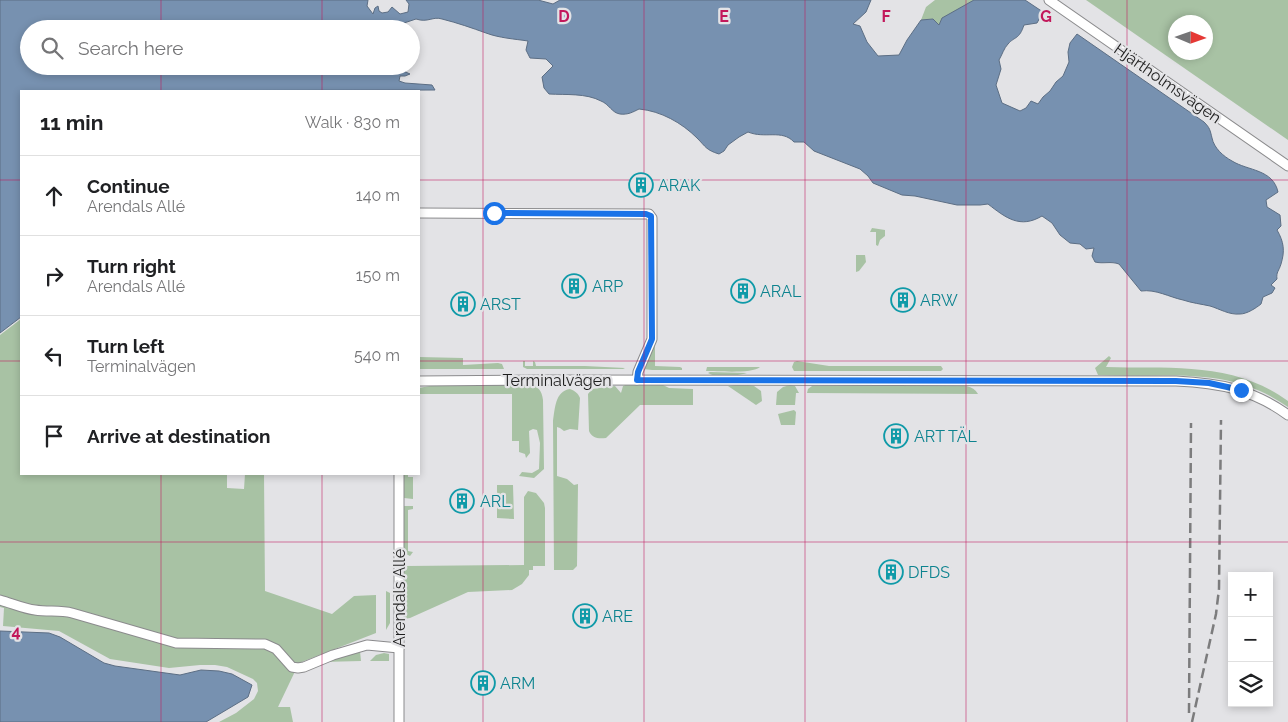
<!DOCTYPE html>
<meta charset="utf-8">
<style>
body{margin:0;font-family:Raleway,sans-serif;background:#f6f6f6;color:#202124}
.controls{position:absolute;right:15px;bottom:15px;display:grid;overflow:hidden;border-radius:0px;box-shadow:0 2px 8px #0003}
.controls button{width:45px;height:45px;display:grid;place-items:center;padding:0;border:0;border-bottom:1px solid #e0e0e0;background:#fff;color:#202124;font:25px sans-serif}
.compass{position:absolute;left:1168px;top:15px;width:45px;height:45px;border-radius:50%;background:#fff;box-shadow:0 2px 8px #0003;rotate:92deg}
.stop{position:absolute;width:15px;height:15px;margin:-11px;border:4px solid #1a73e8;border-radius:50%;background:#fff}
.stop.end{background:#1a73e8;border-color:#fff;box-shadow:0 1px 5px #0008}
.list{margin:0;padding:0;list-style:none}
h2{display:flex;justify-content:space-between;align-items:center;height:65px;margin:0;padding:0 20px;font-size:21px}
h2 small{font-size:16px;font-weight:400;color:#757577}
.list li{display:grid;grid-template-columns:32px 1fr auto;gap:15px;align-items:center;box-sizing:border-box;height:80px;padding:0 20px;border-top:1px solid #e0e0e0}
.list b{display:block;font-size:19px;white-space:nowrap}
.list p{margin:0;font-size:16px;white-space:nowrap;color:#757577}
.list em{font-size:16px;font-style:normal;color:#757577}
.icon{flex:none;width:28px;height:28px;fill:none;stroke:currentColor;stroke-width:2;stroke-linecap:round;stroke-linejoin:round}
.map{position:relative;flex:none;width:1288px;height:722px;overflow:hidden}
.search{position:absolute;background:#fff;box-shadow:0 2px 8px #0003;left:20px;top:20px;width:400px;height:55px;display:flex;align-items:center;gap:12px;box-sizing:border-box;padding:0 18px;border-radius:28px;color:#757577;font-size:19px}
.panel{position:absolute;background:#fff;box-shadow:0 2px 8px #0003;left:20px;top:90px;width:400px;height:385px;border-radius:0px}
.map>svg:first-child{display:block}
.green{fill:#a8c2a4;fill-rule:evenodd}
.water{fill:#7791b0;stroke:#5c6e84}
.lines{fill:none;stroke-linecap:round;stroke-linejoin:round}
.street-casing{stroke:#8b8b8d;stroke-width:11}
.street{stroke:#fff;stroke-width:9}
.rail{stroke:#7c7c7d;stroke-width:2.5;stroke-dasharray:10 5;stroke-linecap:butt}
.route{stroke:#1a73e8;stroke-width:6}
.grid{fill:none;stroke:#c2185b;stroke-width:1;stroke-opacity:0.55}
.labels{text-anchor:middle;stroke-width:4.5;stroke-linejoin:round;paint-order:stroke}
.street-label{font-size:16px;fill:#1e1e1e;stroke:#e3e3e6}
.culture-label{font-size:16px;fill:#0d838f;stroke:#e3e3e6;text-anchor:start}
.grid-label{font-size:16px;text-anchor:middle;font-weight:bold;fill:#c2185b;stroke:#e3e3e6;stroke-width:4.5;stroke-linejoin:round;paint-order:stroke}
</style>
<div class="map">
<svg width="1288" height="722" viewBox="0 0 1288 722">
<rect width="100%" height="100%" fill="#e3e3e6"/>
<!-- green -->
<g class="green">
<polygon points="935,0 974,0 939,25 933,19 921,20 926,7"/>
<path d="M1086,0H1288V140ZM1176,22H1206V52H1176Z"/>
<polygon points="872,228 885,230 885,236 880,240 878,246 876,245 876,232 870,232"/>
<polygon points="856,255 865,255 866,262 859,271 856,272"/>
<polygon points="21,319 21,474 227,474 227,488 244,489 245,474 264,474 265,591 332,614 354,596 376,595 376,633 299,663 278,707 290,707 293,722 219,722 236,713 254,699 258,691 257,683 253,679 227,667 215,665 200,665 169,668 110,659 59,631 3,626 4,608 0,607 0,335"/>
<polygon points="655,339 655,366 680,367 682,368 682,370 652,370 643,369"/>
<path d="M1109,356L1111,358L1106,367C1170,369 1233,361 1288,401V407C1227,364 1167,379 1098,375L1095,368Z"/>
<polygon points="419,357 463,358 463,365 498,363 502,364 504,369 419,369"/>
<polygon points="523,361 525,361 525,366 533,366 533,361 535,362 536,366 585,366 625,368 623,369 527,369 523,367"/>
<polygon points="797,361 829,366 941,366 943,369 941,371 794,371 792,367 794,362"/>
<path d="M707,367H760C753,374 717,371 706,371Z"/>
<path d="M708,373L710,372L747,373C736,376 717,379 708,373Z"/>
<path d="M440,384H528C538,385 542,391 543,400L544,469L534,478L519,476L522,472L532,473L539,469L540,443L537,430L533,429L529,431L530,453L526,458L525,454L519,452V441H512V394H419V388Z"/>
<path d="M628,384H661L669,388L693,389V405H640L606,438C598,439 592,438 589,431L588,394L592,389L615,386L621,393L623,386Z"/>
<polygon points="742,384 754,386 761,391 762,401 756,405 728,386"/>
<polygon points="790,385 795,386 799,393 796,393 795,405 776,405 777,392 783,387"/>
<path d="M953,385C962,385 973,385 978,394L807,393L808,389L812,386Z"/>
<path d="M570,389C575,391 578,393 580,398L578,430L570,429L564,431L560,428L557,427V476L567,479L574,485L578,484L577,566L573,570H554L553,421C555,409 555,391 570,389Z"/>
<polygon points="794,410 796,412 795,425 781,425 778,414"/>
<polygon points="404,474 408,474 408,477 413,477 413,499 404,498"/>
<polygon points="497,485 513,485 514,519 497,518"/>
<polygon points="528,491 536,493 544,503 545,508 545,566 533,566 533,570 529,570 529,575 522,584 512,590 468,592 410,618 404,619 404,570 407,566 524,565 524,497"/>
<polygon points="404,506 413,506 413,509 408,510 408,551 413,552 410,556 404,553"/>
<polygon points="386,591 390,593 390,623 386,630"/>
<polygon points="360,651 361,661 322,662"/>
<polygon points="384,653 389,654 389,661 370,661 376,655"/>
</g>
<!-- water -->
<g class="water">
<path d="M0,0H368L367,6L373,14L375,8L378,6L379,11L382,13L388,12L392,7L400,14L408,12L409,4L406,0H538L553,4L560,0H871L866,12L853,24L860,26L867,42L878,56L899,55L907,40L921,20L933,19L939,25L942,18L974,0H1025L1043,12L1037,23L1024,25C1019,40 1015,36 1008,44C1004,48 1002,55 999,60L1001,69L996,85L1002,103L1020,111L1026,108L1031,101L1038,104L1043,97L1050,91L1056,82L1063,76L1069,62L1068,52L1070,43L1077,34L1204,122C1210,128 1210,130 1212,138C1214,148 1223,156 1232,161C1248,171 1273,169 1278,192L1266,200L1267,207L1280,215L1281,226L1277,230C1284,242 1285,251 1281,264C1279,271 1276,272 1277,279L1271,285L1275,288L1272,293L1263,297L1261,304C1256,308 1247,314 1240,314C1229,315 1220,309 1210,306C1201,304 1192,303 1183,300C1169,297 1156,289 1141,291L1119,264C1111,261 1103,264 1095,262L1092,256L1094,248L1086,249L1080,244L1070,243L1060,235L1052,223L1042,216C1020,229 1006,218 988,204L980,205H957L915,196L902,195L873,183L868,176L860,169L814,151L804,142H794C782,129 765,139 748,132L739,137L728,145L724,151L719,154C706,150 706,147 697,138C682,123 661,111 639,109C633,112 628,115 620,114C612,113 609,104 601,101C586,93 566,95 549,94L544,88L542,77L553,66L546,59L530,58L526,50L528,41C515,39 499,38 486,33C472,28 458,23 442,19C433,16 428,23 416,19L404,23L400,29H382L380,27L372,29H29V66H111L116,70L130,68L131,66H397L399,69L410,74L405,76H400L399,81L405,83L432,85L435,90L21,91V317L0,333Z"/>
<polygon points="0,631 49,633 60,637 104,663 115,666 180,675 201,670 219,671 232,674 252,685 248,697 206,722 0,722"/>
</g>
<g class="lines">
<!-- street casing -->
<g class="street-casing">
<g id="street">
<polyline points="1049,0 1288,166"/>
<polyline points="419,213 649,214 652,218 652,339 638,372 637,380"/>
<path d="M419,381L550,380L1176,381C1219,383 1252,389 1288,415"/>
<path d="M0,600C11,603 25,609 35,610C48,612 60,610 72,613L176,643L265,644L276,649L292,667L298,668L304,667L333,655L367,645L399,648"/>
<polyline points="399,722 399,474"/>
</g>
</g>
<!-- street -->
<use href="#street" class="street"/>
<!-- rail -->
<g class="rail">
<polyline points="1189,713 1191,423"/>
<polyline points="1192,722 1216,614 1219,589 1221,420"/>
</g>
</g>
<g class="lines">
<!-- route -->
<polyline class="route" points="494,213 646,214 651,216 652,339 638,372 637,380 1176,381 1209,383 1241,390"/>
</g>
<!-- grid -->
<path class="grid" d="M161,0V29M322,0V29M483,0V722M644,0V722M805,0V722M966,0V722M1127,0V722M161,66V91M322,66V91M0,180H21M419,180H1288M0,361H21M419,361H1288M161,474V722M322,474V722M0,542H1288"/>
<!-- icons -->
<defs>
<g id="building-ring" transform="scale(1.25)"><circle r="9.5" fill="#e3e3e6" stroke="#0f9aa8" stroke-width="1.5"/><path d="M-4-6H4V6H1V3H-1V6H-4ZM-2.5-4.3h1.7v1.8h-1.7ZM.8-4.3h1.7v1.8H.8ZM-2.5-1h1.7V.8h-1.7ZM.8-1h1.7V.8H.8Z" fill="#0f9aa8"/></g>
</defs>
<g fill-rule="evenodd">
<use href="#building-ring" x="641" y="185"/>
<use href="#building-ring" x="574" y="286"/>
<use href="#building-ring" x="743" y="291"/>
<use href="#building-ring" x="903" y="300"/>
<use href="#building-ring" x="463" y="304"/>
<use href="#building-ring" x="896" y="436"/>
<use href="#building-ring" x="462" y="501"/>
<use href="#building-ring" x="891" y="572"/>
<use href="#building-ring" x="585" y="616"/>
<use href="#building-ring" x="483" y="683"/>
</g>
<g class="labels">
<!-- street labels -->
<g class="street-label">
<text transform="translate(1168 83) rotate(35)" y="6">Hjärtholmsvägen</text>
<text x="557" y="386">Terminalvägen</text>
<text transform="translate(399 598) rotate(-90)" y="6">Arendals Allé</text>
</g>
<!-- culture labels -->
<g class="culture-label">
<text x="658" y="191">ARAK</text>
<text x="592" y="292">ARP</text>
<text x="760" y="297">ARAL</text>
<text x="920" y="306">ARW</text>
<text x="480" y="310">ARST</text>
<text x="914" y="442">ART TÄL</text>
<text x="480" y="507">ARL</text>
<text x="908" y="578">DFDS</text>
<text x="602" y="622">ARE</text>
<text x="500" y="689">ARM</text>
</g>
</g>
<g class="grid-label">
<text x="564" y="22">D</text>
<text x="724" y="22">E</text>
<text x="886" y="22">F</text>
<text x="1046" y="22">G</text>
<text x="16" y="637">4</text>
</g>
</svg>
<div class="controls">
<button>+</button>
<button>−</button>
<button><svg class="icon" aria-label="layers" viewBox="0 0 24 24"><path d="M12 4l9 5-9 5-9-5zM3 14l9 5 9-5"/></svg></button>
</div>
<svg class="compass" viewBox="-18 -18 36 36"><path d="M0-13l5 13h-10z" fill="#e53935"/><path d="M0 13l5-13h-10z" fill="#757577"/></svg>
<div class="stop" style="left:494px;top:213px"></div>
<div class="stop end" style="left:1241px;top:390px"></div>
<div class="search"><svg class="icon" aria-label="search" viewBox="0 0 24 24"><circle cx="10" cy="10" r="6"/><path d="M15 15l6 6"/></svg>Search here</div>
<section class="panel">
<h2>11 min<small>Walk · 830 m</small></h2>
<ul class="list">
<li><svg class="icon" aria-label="ahead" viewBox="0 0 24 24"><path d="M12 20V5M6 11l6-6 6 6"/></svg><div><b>Continue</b><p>Arendals Allé</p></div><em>140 m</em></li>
<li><svg class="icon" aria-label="right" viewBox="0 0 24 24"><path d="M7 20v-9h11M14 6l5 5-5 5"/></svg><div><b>Turn right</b><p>Arendals Allé</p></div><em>150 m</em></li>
<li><svg class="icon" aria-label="left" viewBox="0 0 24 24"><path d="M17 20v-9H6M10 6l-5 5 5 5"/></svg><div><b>Turn left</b><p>Terminalvägen</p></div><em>540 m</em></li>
<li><svg class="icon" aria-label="arrive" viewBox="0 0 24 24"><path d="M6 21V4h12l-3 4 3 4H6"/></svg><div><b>Arrive at destination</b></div></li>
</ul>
</section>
</div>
